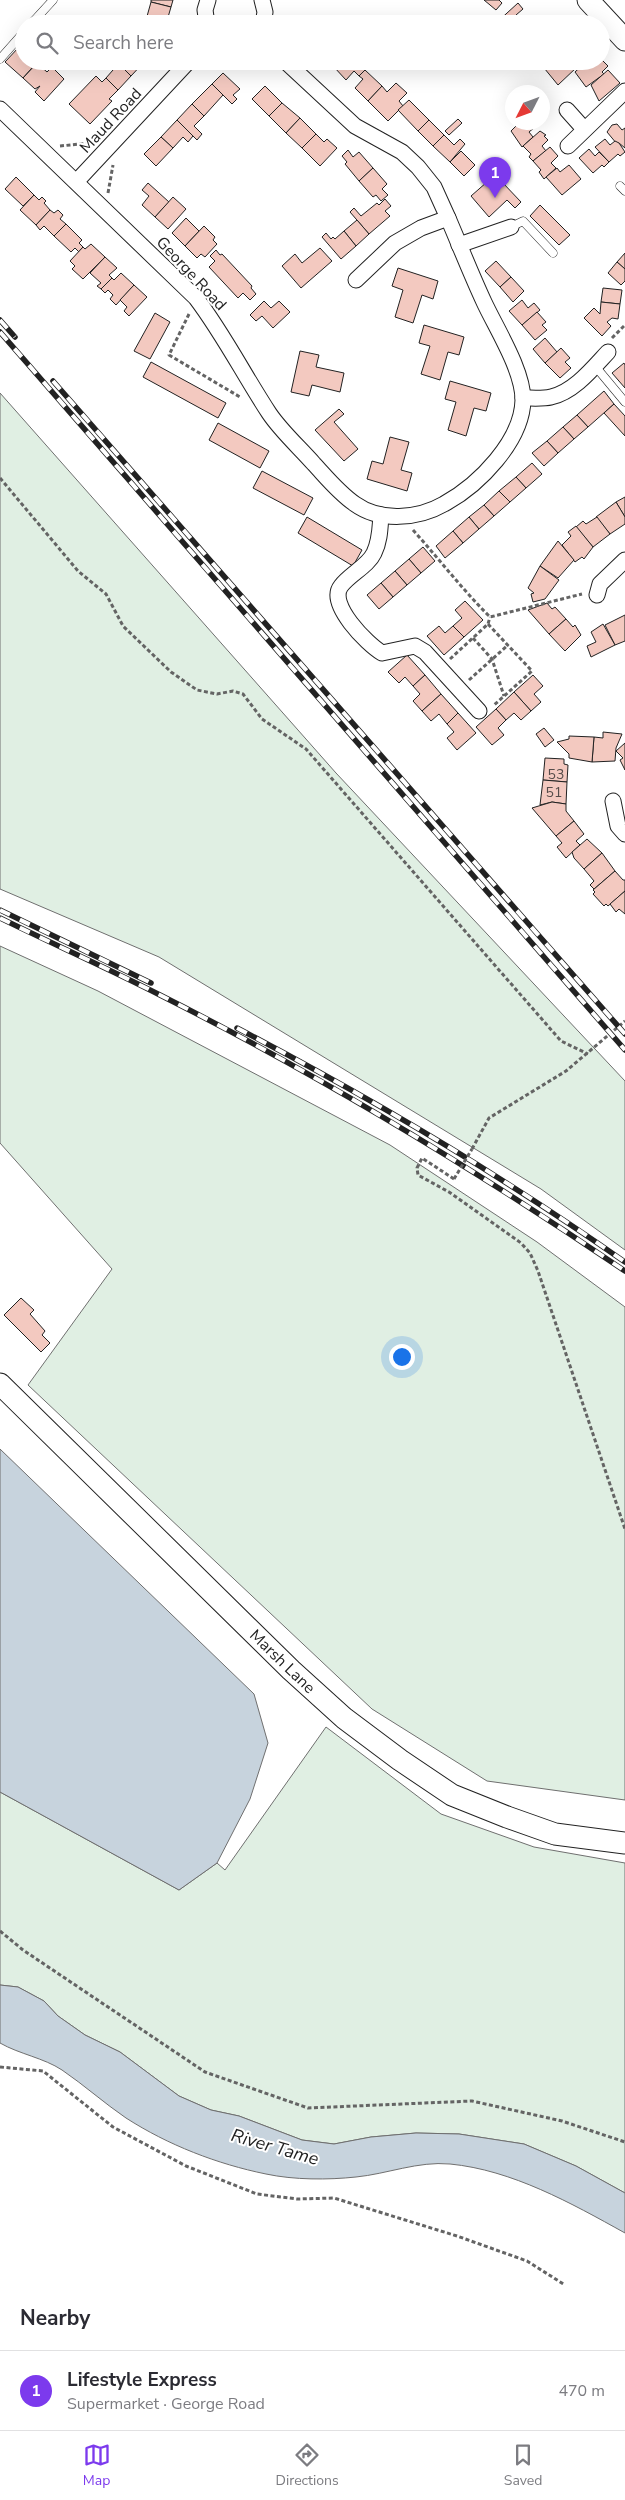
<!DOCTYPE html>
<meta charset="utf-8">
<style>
body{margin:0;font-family:"Nunito Sans",sans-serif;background:#f7f7f7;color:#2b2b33}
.compass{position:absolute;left:505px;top:85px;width:45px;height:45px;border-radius:50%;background:#fff;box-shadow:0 5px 20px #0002;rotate:228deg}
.you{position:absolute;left:401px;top:1356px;width:18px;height:18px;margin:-12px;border:4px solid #fff;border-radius:50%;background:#1a73e8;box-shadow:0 0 0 8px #1a73e833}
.badge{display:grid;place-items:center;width:32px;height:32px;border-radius:50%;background:#7c3aed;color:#fff;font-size:16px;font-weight:700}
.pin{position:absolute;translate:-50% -41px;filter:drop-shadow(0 1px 2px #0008)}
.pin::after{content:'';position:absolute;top:26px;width:18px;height:15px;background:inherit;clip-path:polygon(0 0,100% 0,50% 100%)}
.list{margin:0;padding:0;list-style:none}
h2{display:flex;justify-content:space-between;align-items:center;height:65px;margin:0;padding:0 20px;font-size:21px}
h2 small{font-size:16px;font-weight:400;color:#7c7c81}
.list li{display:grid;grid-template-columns:32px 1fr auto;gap:15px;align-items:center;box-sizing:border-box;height:80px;padding:0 20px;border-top:1px solid #e1e1e2}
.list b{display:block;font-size:19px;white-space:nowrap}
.list p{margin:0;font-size:16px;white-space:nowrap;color:#7c7c81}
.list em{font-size:16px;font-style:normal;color:#7c7c81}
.icon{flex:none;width:28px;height:28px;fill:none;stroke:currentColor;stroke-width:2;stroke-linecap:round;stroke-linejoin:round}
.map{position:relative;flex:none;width:625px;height:2285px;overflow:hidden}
.search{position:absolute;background:#fff;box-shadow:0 5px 20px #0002;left:15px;right:15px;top:15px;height:55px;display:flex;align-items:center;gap:12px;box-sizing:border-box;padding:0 18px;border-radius:28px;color:#7c7c81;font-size:19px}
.sheet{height:145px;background:#fff}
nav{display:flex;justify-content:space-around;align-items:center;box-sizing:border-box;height:70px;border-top:1px solid #e1e1e2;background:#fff;font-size:14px;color:#7c7c81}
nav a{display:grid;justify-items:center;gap:2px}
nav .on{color:#7c3aed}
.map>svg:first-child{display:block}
.green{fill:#e0efe3;stroke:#6f6f6f}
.water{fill:#c7d3dd;stroke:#6f6f6f}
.building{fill:#f3c9c0;stroke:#222}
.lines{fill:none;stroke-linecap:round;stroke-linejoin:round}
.lane-casing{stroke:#222;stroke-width:9}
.street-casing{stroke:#222;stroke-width:17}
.secondary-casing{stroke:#222;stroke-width:23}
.path{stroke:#646464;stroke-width:3;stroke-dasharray:4 2.5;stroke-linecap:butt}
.lane{stroke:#fff;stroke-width:8}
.street{stroke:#fff;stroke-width:15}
.secondary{stroke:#fff;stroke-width:21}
.rail-casing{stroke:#222;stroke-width:5.5}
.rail{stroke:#fff;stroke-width:4;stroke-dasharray:11;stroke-linecap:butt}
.path-bridge{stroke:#646464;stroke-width:3;stroke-dasharray:4 2.5;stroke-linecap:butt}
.labels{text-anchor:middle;stroke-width:4;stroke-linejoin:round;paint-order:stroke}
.number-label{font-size:14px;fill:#564c4a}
.street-label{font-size:16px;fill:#222;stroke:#fff}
.water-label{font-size:18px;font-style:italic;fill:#222;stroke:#fff}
</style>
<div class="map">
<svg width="625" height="2285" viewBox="0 0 625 2285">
<rect width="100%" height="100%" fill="#fff"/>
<!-- green -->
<g class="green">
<polygon points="0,393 336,773 625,1081 625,1250 541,1189 159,957 0,889"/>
<polygon points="0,946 98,991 390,1145 537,1242 625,1307 625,1800 487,1781 372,1709 28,1385 112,1269 0,1143"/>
<polygon points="326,1727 441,1814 534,1847 625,1863 625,2193 576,2166 524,2144 459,2134 416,2133 371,2137 334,2144 302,2140 239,2116 211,2110 179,2096 120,2052 85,2035 58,2016 44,2001 18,1987 0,1985 0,1792 179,1890 217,1863 225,1870"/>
</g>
<!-- water -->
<g class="water">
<polygon points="0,1449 254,1694 268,1743 250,1799 217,1863 179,1890 0,1792"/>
<path d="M0,1985L18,1987L44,2001L58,2016L85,2035L120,2052L179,2096L211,2110L239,2116L302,2140L334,2144L371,2137L416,2133L459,2134L524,2144L576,2166L625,2193V2233C571,2203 512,2170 450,2164C418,2161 387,2174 356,2177C328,2180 294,2180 266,2174C217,2164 168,2145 126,2118C104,2103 84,2085 62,2070C44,2058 19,2054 0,2043Z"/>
</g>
<!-- building -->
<g class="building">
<polygon points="151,0 173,0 171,7 151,2"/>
<polygon points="484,0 499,0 502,3 496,10"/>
<polygon points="151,2 171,7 166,24 146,20"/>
<polygon points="518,3 523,9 516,15 524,23 495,24"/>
<polygon points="19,47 24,51 24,61 38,61 23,78 5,62"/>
<polygon points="602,60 608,66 602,72 604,74 586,87 575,72 586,62 590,67"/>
<polygon points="116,61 145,61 131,76"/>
<polygon points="116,61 131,76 118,90 106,78 113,70 110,67"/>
<polygon points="340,61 357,61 365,70 359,76 354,71 346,80 334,67"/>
<polygon points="542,61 572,61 577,67 558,85 540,63"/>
<polygon points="37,63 47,72 52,67 64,79 44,101 35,92 40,86 35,89 23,78"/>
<polygon points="365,70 382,86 368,101 355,88 363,79 359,76"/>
<polygon points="608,70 620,83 599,101 591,85"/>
<polygon points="223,73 240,89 233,95 237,99 232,104 212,84"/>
<polygon points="96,76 102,82 106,78 118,90 109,99 112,101 90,124 69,104"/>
<polygon points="396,83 407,93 399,101 403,106 388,121 368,101 382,86 387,92"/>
<polygon points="212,84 223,95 204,116 192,104"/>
<polygon points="265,86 282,103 269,116 252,99"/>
<polygon points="409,100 429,120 418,131 398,110"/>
<polygon points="282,103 300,118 286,133 269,116"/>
<polygon points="192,104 204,116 194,126 202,134 197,140 177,120"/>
<polygon points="300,118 316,134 302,148 286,133"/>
<polygon points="458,119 462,123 449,135 445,131"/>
<polygon points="177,120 193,136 188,142 183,137 173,148 161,137"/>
<polygon points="429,120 444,135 433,146 418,131"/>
<polygon points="520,122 540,123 529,132 533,137 522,147 511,131"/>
<polygon points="617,124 622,130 625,128 625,148 619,143 617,144 607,132 612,125"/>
<polygon points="540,131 546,135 544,136 548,140 542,146 546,151 533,161 529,157 531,154 523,146"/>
<polygon points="316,134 324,142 327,139 337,148 320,166 302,148"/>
<polygon points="444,135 454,145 460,139 465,144 450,162 433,146"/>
<polygon points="161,137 173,148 156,166 144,154"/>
<polygon points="605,139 610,145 615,141 619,143 625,152 620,156 618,154 609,162 595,147"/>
<polygon points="550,147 558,156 551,163 556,168 544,179 539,172 541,170 533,161"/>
<polygon points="589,149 595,156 599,152 609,162 604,167 602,165 593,173 579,158"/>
<polygon points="348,150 353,157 359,152 373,168 359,181 345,164 347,162 342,156"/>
<polygon points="461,151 475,165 464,176 450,162"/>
<polygon points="569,165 581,179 562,195 546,177 557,168 560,172"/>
<polygon points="373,168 387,184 382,189 388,195 381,201 376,195 373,197 359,181"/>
<polygon points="16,177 34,195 23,206 5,189"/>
<polygon points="487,182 493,190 502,182 521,202 515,208 507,200 489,217 471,196"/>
<polygon points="148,183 169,202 155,217 142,205 149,196 142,190"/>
<polygon points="34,195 39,200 42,197 46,201 44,203 50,210 36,225 20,210"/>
<polygon points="173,197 186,209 168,229 155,217"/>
<polygon points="385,199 391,206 385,211 390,216 369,234 350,212 354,208 361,216 377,203 379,205"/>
<polygon points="540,205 570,235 559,245 530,216"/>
<polygon points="50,210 54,213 58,210 63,215 60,219 66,224 54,236 44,226 40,230 36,225"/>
<polygon points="186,218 199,231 185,246 172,233"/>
<polygon points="357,220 369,234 356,246 344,231"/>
<polygon points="66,224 82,240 79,243 83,247 79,252 75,248 71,252 54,236"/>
<polygon points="204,226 215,237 213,240 217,244 205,257 201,254 197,258 185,246"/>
<polygon points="344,231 356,246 341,259 322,237 326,233 331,239 333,237 335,239"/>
<polygon points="91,244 105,257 83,279 72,269 75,266 70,261 83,247 85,249"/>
<polygon points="320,248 332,261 301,288 282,266 295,254 302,263"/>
<polygon points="216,250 220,255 222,254 252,286 251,288 256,294 250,300 243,293 238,298 209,267 215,261 210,256"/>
<polygon points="625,253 625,269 617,262"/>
<polygon points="105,257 117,268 109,275 112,278 101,289 97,286 101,283 90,273"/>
<polygon points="496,261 511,277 500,287 485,271"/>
<polygon points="617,262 625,269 625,281 621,285 608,273"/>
<polygon points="398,268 438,281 433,299 422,295 413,323 395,317 403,290 392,286"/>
<polygon points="121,273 134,285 116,305 110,299 113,295 108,290 105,293 101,289 112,278 114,280"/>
<polygon points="511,277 524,291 513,302 500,287"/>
<polygon points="134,285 147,297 129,316 124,311 127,307 120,300"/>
<polygon points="603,288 622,290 620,304 601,302"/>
<polygon points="522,300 528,308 534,303 540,310 522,325 509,311"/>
<polygon points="264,301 271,308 279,301 290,312 273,328 262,316 256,321 250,315"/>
<polygon points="601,302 620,304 618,319 612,318 607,322 611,326 602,336 584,318 594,308 600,314"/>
<polygon points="537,312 546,322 542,325 547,330 535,340 522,325"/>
<polygon points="155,313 170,322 150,359 134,351"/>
<polygon points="424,325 464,337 459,355 448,352 440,380 421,374 430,346 419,343"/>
<polygon points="545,338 557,352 545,363 533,349"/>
<polygon points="561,348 570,358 565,362 571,368 560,378 545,363"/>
<polygon points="300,351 319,355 316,367 344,373 340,392 312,385 309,396 291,392"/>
<polygon points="151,362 226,403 218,418 143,377"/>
<polygon points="624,363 625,365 625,388 612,373"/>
<polygon points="450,381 491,393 486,411 474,408 466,436 448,430 456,402 445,399"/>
<polygon points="604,391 614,404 588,427 577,415"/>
<polygon points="614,404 625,416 625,436 604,413"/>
<polygon points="339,409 344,414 334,422 358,449 344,461 315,430"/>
<polygon points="577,415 588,427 574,439 563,427"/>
<polygon points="218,423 269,451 260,468 209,440"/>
<polygon points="563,427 574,439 558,453 547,441"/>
<polygon points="390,437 409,442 401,470 412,473 407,491 367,479 372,461 383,464"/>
<polygon points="547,441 558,453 544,466 532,453"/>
<polygon points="532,463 542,474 526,488 516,477"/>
<polygon points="262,471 313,498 304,515 253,488"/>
<polygon points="516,477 526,488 510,502 499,491"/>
<polygon points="499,491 510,502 494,516 484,505"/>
<polygon points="625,497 625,517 616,502"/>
<polygon points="616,502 625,517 625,524 610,534 596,517"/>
<polygon points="484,505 494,516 479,529 469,517"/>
<polygon points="307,517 362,550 353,566 298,533"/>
<polygon points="469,517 479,529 463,543 453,531"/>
<polygon points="597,517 610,534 593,547 576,527 583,521 586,524"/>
<polygon points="576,526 593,547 584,559 582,557 575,562 562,545 571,536 568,532"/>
<polygon points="453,531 463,543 445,558 436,546"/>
<polygon points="558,541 574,560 558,578 540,566"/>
<polygon points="423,547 435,561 421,573 409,559"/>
<polygon points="409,559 421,573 407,585 395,571"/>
<polygon points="540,566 559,580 545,599 533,602 531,594 534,593 528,588"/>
<polygon points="395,571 407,585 393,597 381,583"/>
<polygon points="381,583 393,597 379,609 367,595"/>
<polygon points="465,601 483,620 464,637 453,626 462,618 455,610"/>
<polygon points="547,603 552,609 555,607 566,619 549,634 528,610"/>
<polygon points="625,615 625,641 615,645 605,625"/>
<polygon points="566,619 573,627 575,625 581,635 565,651 549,634"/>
<polygon points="603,624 615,645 591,657 587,646 596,642 591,632"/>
<polygon points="439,626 445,633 453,626 464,637 444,655 427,636"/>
<polygon points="407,655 425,675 413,686 405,677 399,683 388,672"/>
<polygon points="425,675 441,694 422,711 413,701 420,694 413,686"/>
<polygon points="533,675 543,686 534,694 541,702 531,711 514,692"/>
<polygon points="514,692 531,711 521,720 514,713 506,720 496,709"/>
<polygon points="441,694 458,713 447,724 439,714 431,721 422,711"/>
<polygon points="496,709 506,720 498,728 504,735 492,745 476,727"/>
<polygon points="458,713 476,733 457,750 447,738 454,732 447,724"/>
<polygon points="544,728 554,740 545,747 536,734"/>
<polygon points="603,732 622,734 616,748 615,761 592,762 594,737 603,738"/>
<polygon points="569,736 594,737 592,762 569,758 569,754 557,742 569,739"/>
<polygon points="625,743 625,770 620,760 623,758 616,751"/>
<polygon points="545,758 564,759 564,764 568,765 567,782 543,780"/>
<polygon points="543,780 567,782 566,804 552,802 540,805"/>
<polygon points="552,802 566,804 566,811 574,821 556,836 532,808"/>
<polygon points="574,821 584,834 576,841 580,845 566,858 557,847 562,843 556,836"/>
<polygon points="587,839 602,853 584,869 574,858 572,852"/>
<polygon points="602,853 615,871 594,889 590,885 594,881 584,869"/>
<polygon points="615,871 623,880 625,880 625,891 608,906 606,904 604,906 593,894 595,892 593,890"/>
<polygon points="625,891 625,914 619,909 616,912 610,904"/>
<polygon points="21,1298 34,1310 30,1314 45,1331 42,1335 50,1343 41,1352 4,1315"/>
</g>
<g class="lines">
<!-- lane casing -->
<g class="lane-casing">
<g id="lane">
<polyline points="31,24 53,0"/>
<polyline points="0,59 24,32"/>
<polyline points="620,186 625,191"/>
<polyline points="511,227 523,221 553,253"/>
<polyline points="595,366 625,402"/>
</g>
</g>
<!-- street casing -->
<g class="street-casing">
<g id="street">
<polyline points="262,0 265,12 263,24"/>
<polyline points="207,24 205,10 208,0"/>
<polyline points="285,61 355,126 402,152 418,167 434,187 448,218 421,228 395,243 356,280"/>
<path d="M0,109L196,298C224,335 244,375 269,413C281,431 300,448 314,464C327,478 339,493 355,504C380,522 418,519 444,504C479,485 522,441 523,400C523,370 496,328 484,302C471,274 460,246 448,218"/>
<polyline points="567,110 584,129"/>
<polyline points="568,146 625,91"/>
<polyline points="77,181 189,61"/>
<polyline points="459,245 511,227"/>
<path d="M523,398C532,398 543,399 551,397C574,392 593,368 608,352"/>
<path d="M381,515C380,528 380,541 374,553C368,566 350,574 341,586C327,604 367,644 382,653L415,646L425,652L479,711"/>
<polyline points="597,595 600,584 625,560"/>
<polyline points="613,801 618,826 625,834"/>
</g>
</g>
<!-- secondary casing -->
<g class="secondary-casing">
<g id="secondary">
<polyline points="588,0 625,40"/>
<polyline points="0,1384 291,1670 344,1718 400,1760 452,1795 507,1817 555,1834 625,1843"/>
</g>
</g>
<!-- path -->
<g class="path">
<polyline points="262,61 270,66"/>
<polyline points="203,67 213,61"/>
<polyline points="60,146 91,143"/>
<polyline points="108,193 113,165"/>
<polyline points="189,314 169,355 240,397"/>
<polyline points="612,338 625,325"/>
<polyline points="0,478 78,571 106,594 123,626 171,672 197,690 217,694 233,691 243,694 262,719 306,749 561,1041 588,1054"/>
<path d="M413,530C439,559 462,589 490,617L582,594"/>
<polyline points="488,624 532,671 493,706"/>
<polyline points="473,638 492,659 504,696"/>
<polyline points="450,659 488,624 490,617"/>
<polyline points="469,680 508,645"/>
<polyline points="472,1149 489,1118 566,1071 625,1021"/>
<polyline points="454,1179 422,1158 417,1168 418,1175 449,1192 521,1243 530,1253 538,1271 625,1529"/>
<polyline points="0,1931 23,1950 205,2072 308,2108 472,2101 562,2121 625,2142"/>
<polyline points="0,2067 43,2071 113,2127 186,2166 257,2194 297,2199 334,2198 457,2236 527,2261 565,2285"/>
</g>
<!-- lane -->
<use href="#lane" class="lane"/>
<!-- street -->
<use href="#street" class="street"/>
<!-- secondary -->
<use href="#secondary" class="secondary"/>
<!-- rail casing -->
<g class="rail-casing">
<g id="rail">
<polyline points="0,320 15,337"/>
<polyline points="0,332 625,1050"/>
<polyline points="53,381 625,1034"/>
<polyline points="0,910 151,983"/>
<path d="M0,918C53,944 107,968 160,995C321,1076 476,1170 625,1271"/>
<path d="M237,1028C371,1098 501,1175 625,1262"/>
</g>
</g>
<!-- rail -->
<use href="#rail" class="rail"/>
<!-- path-bridge -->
<polyline class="path-bridge" points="454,1179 472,1149"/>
</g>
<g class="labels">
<!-- number labels -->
<g class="number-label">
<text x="556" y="779">53</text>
<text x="554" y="797">51</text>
</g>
<!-- street labels -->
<g class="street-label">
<text transform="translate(110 120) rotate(-47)" y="6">Maud Road</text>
<text transform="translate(192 273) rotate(47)" y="6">George Road</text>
<text transform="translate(283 1661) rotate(44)" y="6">Marsh Lane</text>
</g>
<!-- water labels -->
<g class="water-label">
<text transform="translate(275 2147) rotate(16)" y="6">River Tame</text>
</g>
</g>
</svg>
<svg class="compass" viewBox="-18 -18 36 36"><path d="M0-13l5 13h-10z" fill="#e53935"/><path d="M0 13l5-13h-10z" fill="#7c7c81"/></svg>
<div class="you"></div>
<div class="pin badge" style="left:495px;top:198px">1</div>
<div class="search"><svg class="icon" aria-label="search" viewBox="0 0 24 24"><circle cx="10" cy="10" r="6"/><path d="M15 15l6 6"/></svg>Search here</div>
</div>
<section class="sheet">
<h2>Nearby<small></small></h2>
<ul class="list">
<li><span class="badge">1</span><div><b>Lifestyle Express</b><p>Supermarket · George Road</p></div><em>470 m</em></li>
</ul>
</section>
<nav>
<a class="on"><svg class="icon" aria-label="map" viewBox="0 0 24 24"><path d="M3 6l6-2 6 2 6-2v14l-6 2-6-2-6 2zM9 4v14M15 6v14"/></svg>Map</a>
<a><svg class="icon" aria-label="directions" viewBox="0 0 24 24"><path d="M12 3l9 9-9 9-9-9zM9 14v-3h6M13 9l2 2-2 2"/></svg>Directions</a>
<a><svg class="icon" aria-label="saved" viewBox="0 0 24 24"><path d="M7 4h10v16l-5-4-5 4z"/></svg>Saved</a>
</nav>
